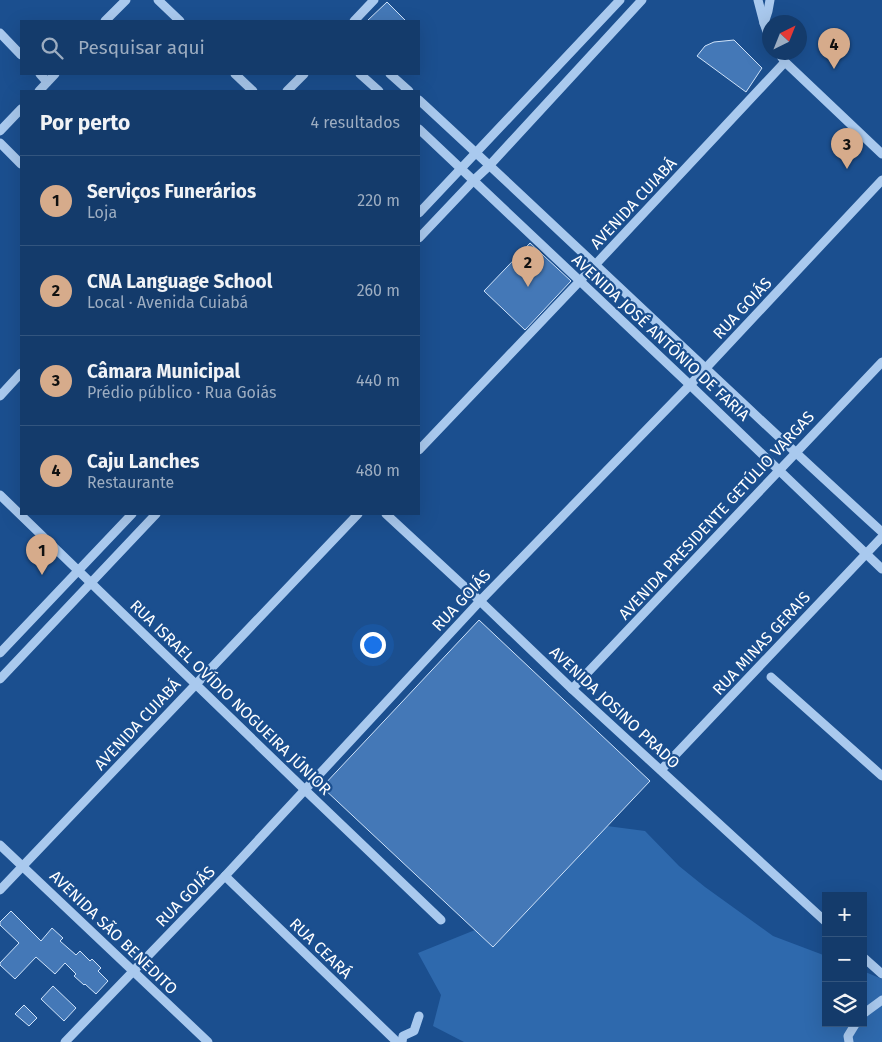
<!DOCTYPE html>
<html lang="pt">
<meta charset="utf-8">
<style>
body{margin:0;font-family:"Fira Sans",sans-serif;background:#1d4271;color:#f1f3f6}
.controls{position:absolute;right:15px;bottom:15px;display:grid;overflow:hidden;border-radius:0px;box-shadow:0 5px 20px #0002}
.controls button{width:45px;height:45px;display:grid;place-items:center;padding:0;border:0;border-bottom:1px solid #33557e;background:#143b6b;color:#f1f3f6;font:25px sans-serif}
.compass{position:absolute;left:762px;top:15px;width:45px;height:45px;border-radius:50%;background:#143b6b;box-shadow:0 5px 20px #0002;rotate:43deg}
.you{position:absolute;left:372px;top:644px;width:18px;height:18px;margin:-12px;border:4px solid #fff;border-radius:50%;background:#1a73e8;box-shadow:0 0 0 8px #1a73e833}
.badge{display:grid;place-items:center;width:32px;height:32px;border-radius:50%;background:#d6ab8b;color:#111;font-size:16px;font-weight:700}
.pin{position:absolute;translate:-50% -41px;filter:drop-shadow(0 1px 2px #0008)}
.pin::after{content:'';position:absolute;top:26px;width:18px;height:15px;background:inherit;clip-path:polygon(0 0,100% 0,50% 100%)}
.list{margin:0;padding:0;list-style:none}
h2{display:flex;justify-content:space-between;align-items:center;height:65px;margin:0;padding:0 20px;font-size:21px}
h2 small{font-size:16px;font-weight:400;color:#9dadc1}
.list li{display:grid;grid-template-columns:32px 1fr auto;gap:15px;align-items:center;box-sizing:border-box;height:90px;padding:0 20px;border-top:1px solid #33557e}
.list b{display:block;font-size:19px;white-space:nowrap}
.list p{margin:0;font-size:16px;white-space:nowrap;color:#9dadc1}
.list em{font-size:16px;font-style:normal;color:#9dadc1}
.icon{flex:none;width:28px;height:28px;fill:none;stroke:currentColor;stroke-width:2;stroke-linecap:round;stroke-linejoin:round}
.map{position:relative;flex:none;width:882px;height:1042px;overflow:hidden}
.search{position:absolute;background:#143b6b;box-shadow:0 5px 20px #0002;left:20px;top:20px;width:400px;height:55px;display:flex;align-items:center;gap:12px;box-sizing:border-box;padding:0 18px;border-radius:0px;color:#9dadc1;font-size:19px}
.panel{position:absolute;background:#143b6b;box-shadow:0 5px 20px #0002;left:20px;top:90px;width:400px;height:425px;border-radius:0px}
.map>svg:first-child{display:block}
.green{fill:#2e69ad}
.building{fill:#4478b7;stroke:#cfe3fa}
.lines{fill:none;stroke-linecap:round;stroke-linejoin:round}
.minor{stroke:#a9c9ee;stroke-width:9}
.labels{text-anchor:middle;stroke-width:4.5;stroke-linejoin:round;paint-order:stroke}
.street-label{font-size:16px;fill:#fff;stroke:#1b4f8f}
</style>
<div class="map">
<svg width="882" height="1042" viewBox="0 0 882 1042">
<rect width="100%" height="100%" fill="#1b4f8f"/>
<!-- green -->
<polygon class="green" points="607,826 645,831 679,866 705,887 773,936 826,956 826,1023 863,1023 863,971 882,979 882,1042 464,1042 433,1026 441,995 418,953 475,930 493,947"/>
<!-- building -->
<g class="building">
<polygon points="387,2 406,21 367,21"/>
<polygon points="734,40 762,68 746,92 697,56 705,46 714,42"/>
<polygon points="530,243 571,281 525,330 484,291"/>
<polygon points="479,620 650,781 493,947 322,787"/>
<polygon points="11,911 41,941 52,928 63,938 60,941 76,955 80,951 90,961 92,959 101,968 98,971 108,981 96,994 85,984 84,985 74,976 76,974 65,963 55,974 36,957 15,979 0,965 0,963 19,943 0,925 0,922"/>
<polygon points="53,986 76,1008 64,1021 41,999"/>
<polygon points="24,1005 37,1018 29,1026 15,1014"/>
</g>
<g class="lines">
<!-- minor -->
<g class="minor">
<polyline points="158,0 180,21"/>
<polyline points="758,0 764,23 770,40"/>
<polyline points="105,21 126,0"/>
<polyline points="354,21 374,0"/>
<polyline points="764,23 768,11 770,0"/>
<polyline points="0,33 21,55"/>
<polyline points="778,52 785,62 882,154"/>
<polyline points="40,74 47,82"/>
<polyline points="235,74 253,91"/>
<polyline points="360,74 379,91"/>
<polyline points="390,74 409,91"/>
<polyline points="39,91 55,74"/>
<polyline points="287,91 304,74"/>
<path d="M419,100C574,243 726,390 882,532"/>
<polyline points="419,129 690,385 882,569"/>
<polyline points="0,131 21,109"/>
<polyline points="0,143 21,164"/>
<polyline points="419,213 620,0"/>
<polyline points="419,238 474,180 489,166 642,0"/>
<polyline points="0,396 21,373"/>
<polyline points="419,450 596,264 785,62"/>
<polyline points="0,495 305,790 441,920"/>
<polyline points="386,514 480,601 572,689 826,922"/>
<polyline points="0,653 132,514"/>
<polyline points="771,677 882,776"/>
<polyline points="0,679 156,514"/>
<polyline points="572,689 882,362"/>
<polyline points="661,770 882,537"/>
<polyline points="0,845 208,1042"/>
<polyline points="225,876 397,1042"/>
<polyline points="0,890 358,514"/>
<polyline points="863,957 882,974"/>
<polyline points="863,1014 882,1000"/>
<polyline points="65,1042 225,876 480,601 690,385 882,180"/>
<polyline points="402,1042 403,1036 414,1031 419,1016"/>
<polyline points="849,1042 848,1036 856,1023"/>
</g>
</g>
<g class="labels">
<!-- street labels -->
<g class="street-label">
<text transform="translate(633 203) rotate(-47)" y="6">AVENIDA CUIABÁ</text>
<text transform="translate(742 308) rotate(-47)" y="6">RUA GOIÁS</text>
<text transform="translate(661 337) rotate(43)" y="6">AVENIDA JOSÉ ANTÔNIO DE FARIA</text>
<text transform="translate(716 515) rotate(-47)" y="6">AVENIDA PRESIDENTE GETÚLIO VARGAS</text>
<text transform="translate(461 600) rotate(-47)" y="6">RUA GOIÁS</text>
<text transform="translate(761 643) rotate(-47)" y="6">RUA MINAS GERAIS</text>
<text transform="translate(231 697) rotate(44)" y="6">RUA ISRAEL OVÍDIO NOGUEIRA JÚNIOR</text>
<text transform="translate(615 707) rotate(43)" y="6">AVENIDA JOSINO PRADO</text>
<text transform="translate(137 724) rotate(-47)" y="6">AVENIDA CUIABÁ</text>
<text transform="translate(185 896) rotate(-46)" y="6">RUA GOIÁS</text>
<text transform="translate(114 932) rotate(44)" y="6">AVENIDA SÃO BENEDITO</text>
<text transform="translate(321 948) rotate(44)" y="6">RUA CEARÁ</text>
</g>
</g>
</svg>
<div class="controls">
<button>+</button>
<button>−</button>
<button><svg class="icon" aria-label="layers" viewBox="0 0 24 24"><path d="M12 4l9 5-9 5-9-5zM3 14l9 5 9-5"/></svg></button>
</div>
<svg class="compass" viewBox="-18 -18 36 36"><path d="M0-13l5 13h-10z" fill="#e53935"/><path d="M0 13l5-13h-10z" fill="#9dadc1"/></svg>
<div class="you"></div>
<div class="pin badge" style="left:42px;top:575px">1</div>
<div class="pin badge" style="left:528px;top:287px">2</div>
<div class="pin badge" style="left:847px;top:169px">3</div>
<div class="pin badge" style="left:834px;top:69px">4</div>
<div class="search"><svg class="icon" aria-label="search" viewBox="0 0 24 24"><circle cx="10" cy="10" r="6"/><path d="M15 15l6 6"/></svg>Pesquisar aqui</div>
<section class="panel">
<h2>Por perto<small>4 resultados</small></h2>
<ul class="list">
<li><span class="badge">1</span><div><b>Serviços Funerários</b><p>Loja</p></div><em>220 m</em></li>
<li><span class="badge">2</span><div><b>CNA Language School</b><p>Local · Avenida Cuiabá</p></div><em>260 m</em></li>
<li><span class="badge">3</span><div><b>Câmara Municipal</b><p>Prédio público · Rua Goiás</p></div><em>440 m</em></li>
<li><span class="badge">4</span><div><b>Caju Lanches</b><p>Restaurante</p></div><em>480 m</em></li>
</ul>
</section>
</div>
